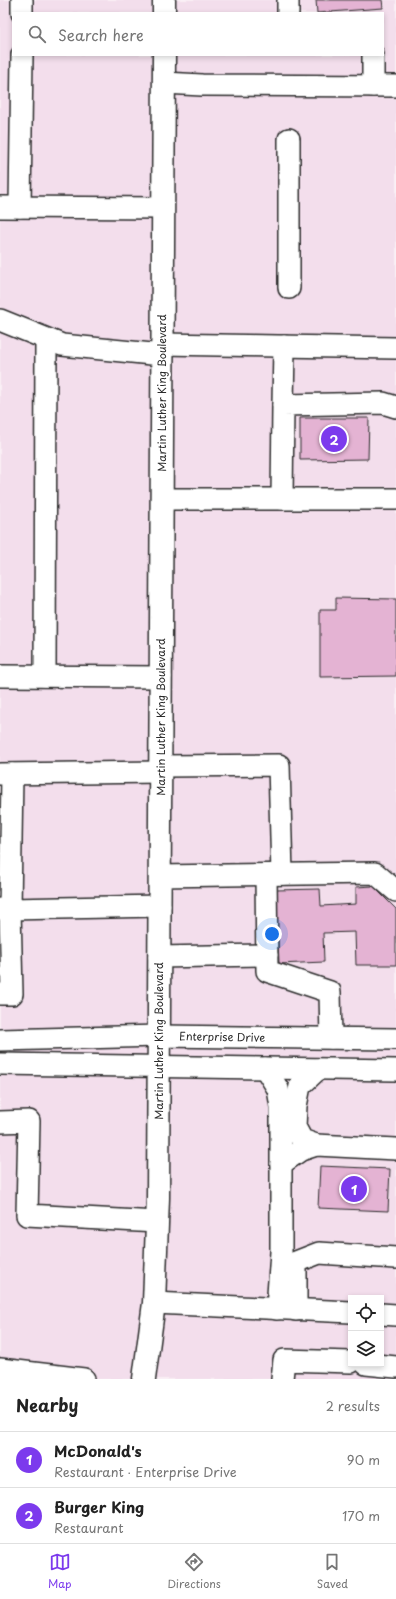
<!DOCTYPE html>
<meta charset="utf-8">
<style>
body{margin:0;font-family:"Playpen Sans",sans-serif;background:#f2f2f2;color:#222}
.controls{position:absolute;right:12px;bottom:12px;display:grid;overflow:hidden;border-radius:0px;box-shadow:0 2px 6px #0003}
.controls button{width:36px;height:36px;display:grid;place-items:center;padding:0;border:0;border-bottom:1px solid #e0e0e0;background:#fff;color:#222;font:20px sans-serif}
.you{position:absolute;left:272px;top:934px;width:14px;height:14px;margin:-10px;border:3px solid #fff;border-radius:50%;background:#1a73e8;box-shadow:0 0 0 6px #1a73e833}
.badge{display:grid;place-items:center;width:26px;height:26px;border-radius:50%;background:#7c3aed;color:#fff;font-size:13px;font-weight:700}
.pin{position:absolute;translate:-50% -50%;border:2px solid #fff;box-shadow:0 1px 4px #0006}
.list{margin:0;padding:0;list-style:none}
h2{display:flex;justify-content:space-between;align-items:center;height:52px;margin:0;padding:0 16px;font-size:17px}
h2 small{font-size:13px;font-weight:400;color:#767676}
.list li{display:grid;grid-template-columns:26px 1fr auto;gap:12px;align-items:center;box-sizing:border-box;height:56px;padding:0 16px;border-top:1px solid #e0e0e0}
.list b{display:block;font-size:15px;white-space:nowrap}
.list p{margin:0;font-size:13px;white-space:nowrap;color:#767676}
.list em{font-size:13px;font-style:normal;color:#767676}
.icon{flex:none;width:22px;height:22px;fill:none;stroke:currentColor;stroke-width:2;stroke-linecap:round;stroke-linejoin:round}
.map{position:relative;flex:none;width:396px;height:1379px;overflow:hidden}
.search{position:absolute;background:#fff;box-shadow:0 2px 6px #0003;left:12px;right:12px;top:12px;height:44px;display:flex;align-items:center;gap:10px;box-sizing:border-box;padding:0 14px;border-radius:0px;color:#767676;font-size:15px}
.sheet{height:164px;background:#fff}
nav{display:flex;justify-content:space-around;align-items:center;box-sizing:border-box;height:56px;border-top:1px solid #e0e0e0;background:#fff;font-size:11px;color:#767676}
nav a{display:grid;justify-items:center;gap:2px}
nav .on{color:#7c3aed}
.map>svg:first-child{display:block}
.built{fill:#f3deec;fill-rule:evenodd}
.building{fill:#e4b3d3;stroke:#2b2b2b}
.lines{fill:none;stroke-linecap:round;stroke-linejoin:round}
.minor-casing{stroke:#2b2b2b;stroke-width:24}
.major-casing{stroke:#2b2b2b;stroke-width:25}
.minor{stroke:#fff;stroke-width:21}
.major{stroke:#fff;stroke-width:22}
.labels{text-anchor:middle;stroke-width:4;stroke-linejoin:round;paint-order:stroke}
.street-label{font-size:11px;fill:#2b2b2b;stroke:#fff}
</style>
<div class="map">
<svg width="396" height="1379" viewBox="0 0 396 1379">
<rect width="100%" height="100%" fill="#faf0f6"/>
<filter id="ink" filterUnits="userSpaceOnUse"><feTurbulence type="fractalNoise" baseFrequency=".025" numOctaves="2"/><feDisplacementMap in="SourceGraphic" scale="8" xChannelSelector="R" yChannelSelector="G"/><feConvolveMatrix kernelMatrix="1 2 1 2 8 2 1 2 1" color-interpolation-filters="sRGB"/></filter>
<g filter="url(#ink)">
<!-- built -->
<path class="built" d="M0,0H396V1379H0ZM13,13H383V55H13ZM351,1298H381V1364H351Z"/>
<!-- building -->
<g class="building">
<polygon points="316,0 382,0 383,8 317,13"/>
<polygon points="300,418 369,418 368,459 300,460"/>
<polygon points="336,598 396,599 396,676 320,677 320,610 336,610"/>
<polygon points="373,886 396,909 396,965 356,965 355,932 323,933 324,962 279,964 276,890 320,889 321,906 356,904 356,887"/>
<polygon points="320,1166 390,1169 388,1211 318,1208"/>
</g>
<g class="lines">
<!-- minor casing -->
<g class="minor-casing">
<g id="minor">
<polyline points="22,13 22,0"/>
<polyline points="288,13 288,0"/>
<polyline points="164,83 202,85 396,86"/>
<polyline points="373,86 373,55"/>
<polyline points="289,139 289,288"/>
<polyline points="0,207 163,208"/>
<polyline points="20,207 22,55"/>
<polyline points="0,320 62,345 162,355"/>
<polyline points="162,344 396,348"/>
<polyline points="283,405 284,346"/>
<polyline points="162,499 396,499"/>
<polyline points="282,499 283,405 383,403 396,407"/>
<polyline points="0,676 161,677"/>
<polyline points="45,676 46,339"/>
<polyline points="161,766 279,765 282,874"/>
<polyline points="0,774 161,772"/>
<polyline points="12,774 10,909 160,906"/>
<polyline points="266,875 267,971 330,992 331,1038"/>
<polyline points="160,876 375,873 396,891"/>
<polyline points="0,909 10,909 12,994 0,994"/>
<polyline points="159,957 267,955"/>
<polyline points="0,1040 159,1036 396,1039"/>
<polyline points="0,1064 396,1070"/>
<polyline points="265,1068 278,1089 281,1107 281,1252 277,1309"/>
<polyline points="0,1122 29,1121 27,1215 157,1222"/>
<polyline points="316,1145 302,1140 295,1127 296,1106 300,1086 318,1069"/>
<polyline points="281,1164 301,1150 316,1145 396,1149"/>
<polyline points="154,1303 351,1312"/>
<polyline points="296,1310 296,1262 319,1253 396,1258"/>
<polyline points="381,1314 396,1315"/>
<polyline points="366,1364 396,1367"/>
<polyline points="0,1369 84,1379"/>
<polyline points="282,1379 284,1360 351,1362"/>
</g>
</g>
<!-- major casing -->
<g class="major-casing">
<g id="major">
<polyline points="164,13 164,0"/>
<polyline points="144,1379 154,1303 158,1198 164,55"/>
</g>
</g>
<!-- minor -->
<use href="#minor" class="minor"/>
<!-- major -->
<use href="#major" class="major"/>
</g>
</g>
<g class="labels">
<!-- street labels -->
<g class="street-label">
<text transform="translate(162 393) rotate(-90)" y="4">Martin Luther King Boulevard</text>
<text transform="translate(161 717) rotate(-90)" y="4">Martin Luther King Boulevard</text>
<text transform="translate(222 1037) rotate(1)" y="4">Enterprise Drive</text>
<text transform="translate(159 1041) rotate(-90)" y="4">Martin Luther King Boulevard</text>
</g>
</g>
</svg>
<div class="controls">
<button><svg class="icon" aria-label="locate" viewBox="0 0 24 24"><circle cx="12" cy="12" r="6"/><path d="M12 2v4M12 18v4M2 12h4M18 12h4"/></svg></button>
<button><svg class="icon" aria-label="layers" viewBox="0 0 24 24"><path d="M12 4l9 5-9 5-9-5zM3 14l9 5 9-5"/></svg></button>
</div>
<div class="you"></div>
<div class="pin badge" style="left:354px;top:1189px">1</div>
<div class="pin badge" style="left:334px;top:439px">2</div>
<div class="search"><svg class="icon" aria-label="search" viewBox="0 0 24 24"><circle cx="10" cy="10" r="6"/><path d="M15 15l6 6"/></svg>Search here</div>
</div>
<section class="sheet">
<h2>Nearby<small>2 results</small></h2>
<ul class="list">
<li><span class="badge">1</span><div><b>McDonald's</b><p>Restaurant · Enterprise Drive</p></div><em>90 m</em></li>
<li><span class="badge">2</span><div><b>Burger King</b><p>Restaurant</p></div><em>170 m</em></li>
</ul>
</section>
<nav>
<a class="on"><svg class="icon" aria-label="map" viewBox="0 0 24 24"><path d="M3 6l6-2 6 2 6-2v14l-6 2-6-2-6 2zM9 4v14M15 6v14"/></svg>Map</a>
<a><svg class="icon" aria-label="directions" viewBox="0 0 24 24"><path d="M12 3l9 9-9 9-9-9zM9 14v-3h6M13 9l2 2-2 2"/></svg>Directions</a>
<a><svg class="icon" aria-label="saved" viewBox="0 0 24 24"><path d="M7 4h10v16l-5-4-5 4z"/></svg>Saved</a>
</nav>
